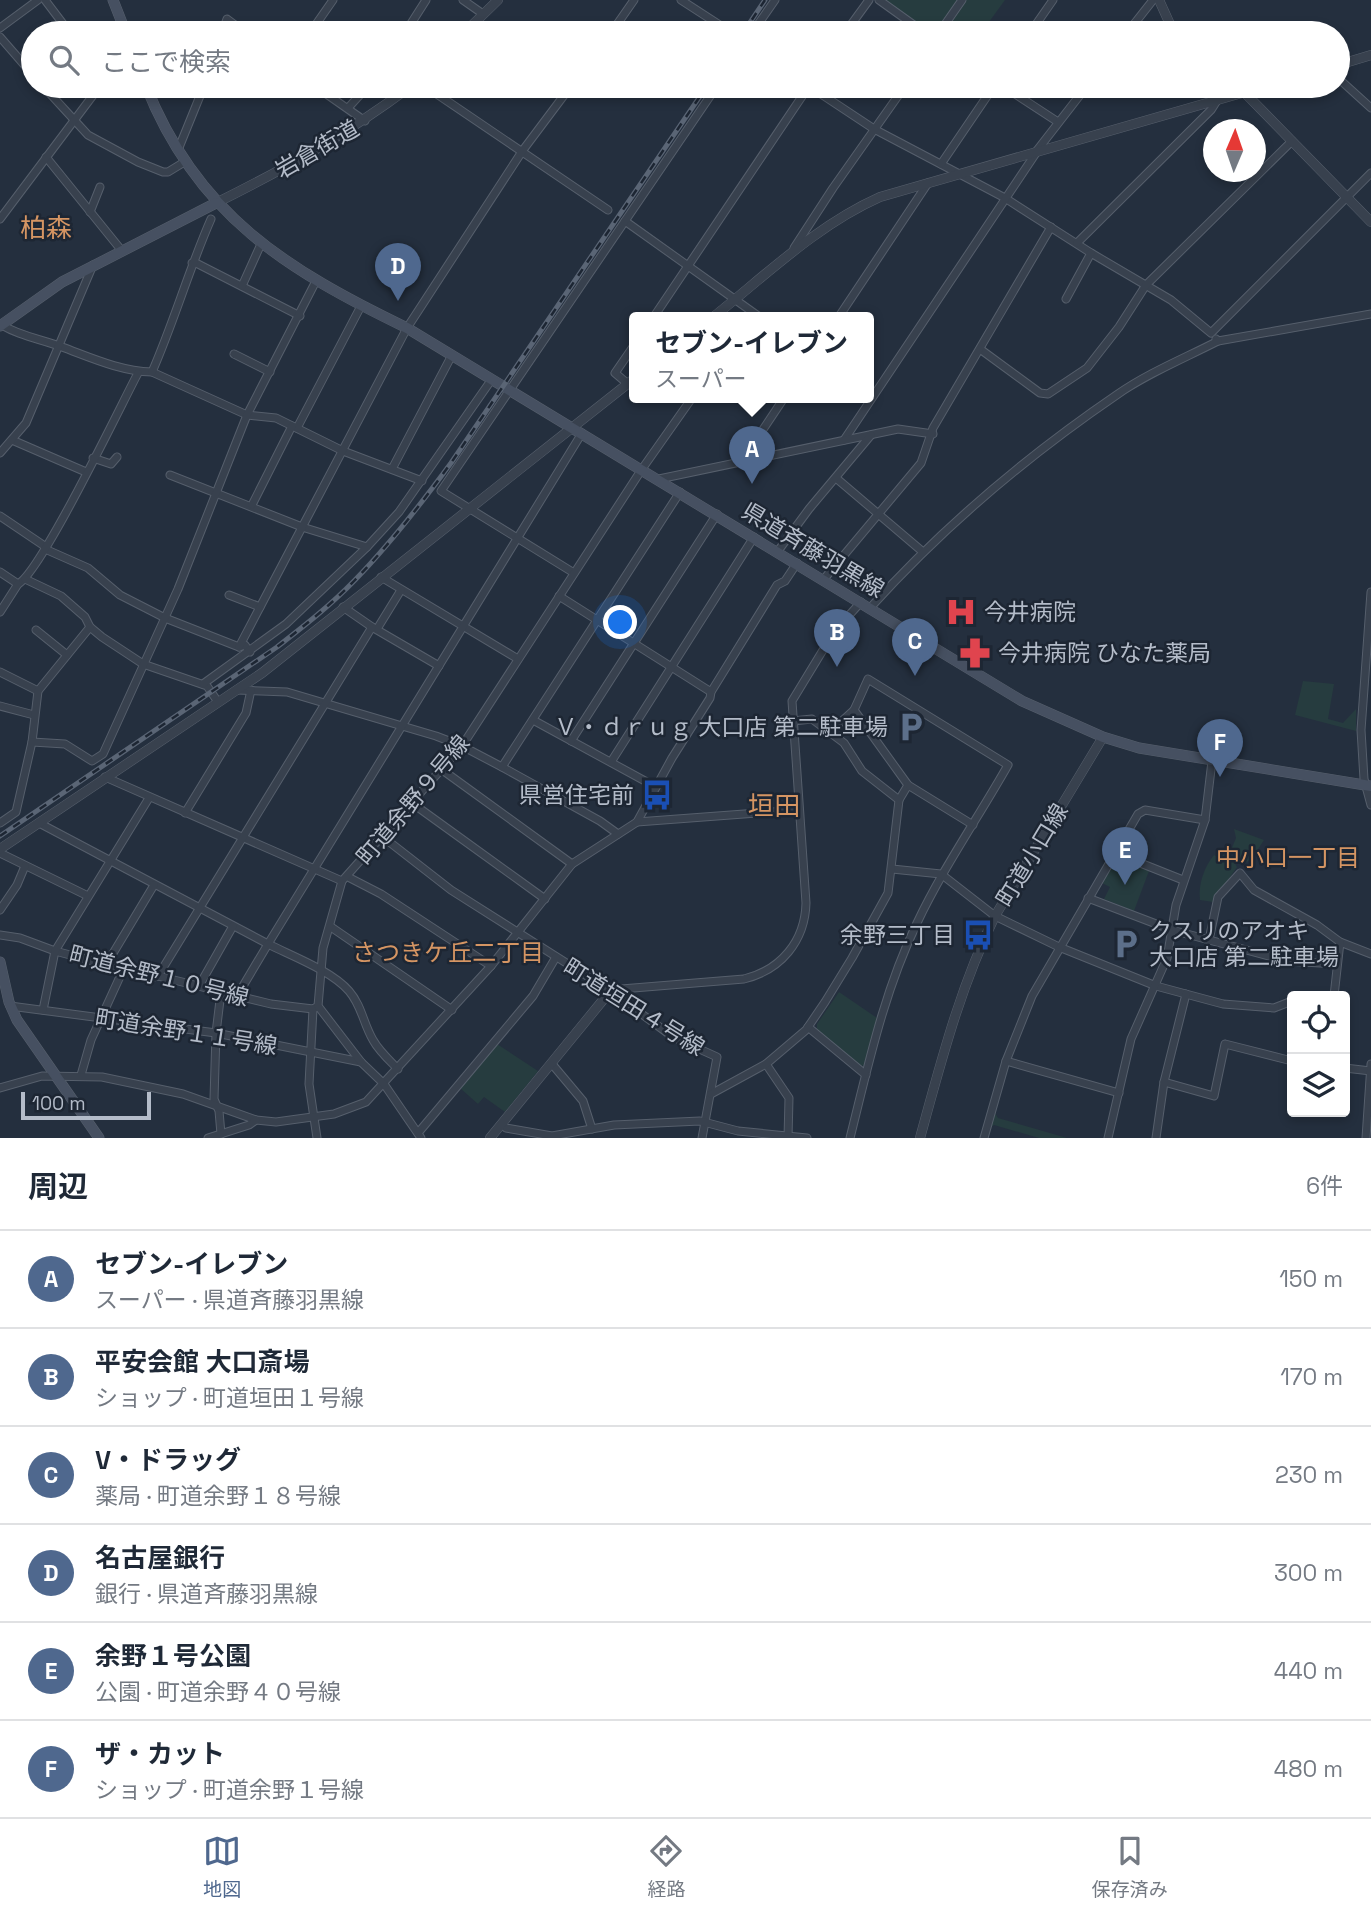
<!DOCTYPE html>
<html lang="ja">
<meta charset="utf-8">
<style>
body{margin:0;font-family:"Space Grotesk","Noto Sans JP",sans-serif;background:#f6f6f7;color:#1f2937}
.controls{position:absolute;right:21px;bottom:21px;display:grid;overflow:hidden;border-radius:7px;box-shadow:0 4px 10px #0003}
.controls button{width:63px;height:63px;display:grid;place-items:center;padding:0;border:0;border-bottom:2px solid #e0e1e3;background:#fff;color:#1f2937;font:35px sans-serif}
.compass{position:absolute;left:1203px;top:119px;width:63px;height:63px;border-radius:50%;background:#fff;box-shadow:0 4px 10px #0003;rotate:2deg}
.scale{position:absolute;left:21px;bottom:18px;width:130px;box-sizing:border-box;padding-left:7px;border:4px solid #b4bcc9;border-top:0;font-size:19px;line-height:24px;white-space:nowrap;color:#b4bcc9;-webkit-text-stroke:5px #1d2633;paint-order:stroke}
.you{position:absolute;left:621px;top:623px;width:24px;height:24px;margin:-18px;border:5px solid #fff;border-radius:50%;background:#1a73e8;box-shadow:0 0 0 10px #1a73e833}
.badge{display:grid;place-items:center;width:46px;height:46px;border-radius:50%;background:#4f688e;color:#fff;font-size:23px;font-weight:700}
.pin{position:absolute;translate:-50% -58px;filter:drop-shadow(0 2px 4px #0008)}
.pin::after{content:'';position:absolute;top:37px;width:24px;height:21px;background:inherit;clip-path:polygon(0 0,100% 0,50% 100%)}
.popup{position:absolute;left:629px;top:312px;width:245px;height:91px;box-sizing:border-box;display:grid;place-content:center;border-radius:7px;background:#fff;filter:drop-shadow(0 2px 5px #0005);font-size:23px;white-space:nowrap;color:#747a83}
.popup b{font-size:26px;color:#1f2937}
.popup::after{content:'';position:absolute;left:50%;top:100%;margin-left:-14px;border:14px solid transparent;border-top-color:#fff}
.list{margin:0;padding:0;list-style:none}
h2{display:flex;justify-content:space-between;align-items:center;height:91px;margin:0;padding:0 28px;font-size:30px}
h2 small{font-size:23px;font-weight:400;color:#747a83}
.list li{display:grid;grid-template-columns:46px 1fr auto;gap:21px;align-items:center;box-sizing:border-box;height:98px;padding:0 28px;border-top:2px solid #e0e1e3}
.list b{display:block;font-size:26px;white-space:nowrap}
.list p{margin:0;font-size:23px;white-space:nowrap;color:#747a83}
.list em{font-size:23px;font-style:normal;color:#747a83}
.icon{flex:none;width:38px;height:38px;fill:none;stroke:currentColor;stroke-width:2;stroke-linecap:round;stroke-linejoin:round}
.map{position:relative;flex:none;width:1371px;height:1138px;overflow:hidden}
.search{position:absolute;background:#fff;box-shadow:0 4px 10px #0003;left:21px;right:21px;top:21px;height:77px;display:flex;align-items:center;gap:18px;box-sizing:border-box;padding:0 24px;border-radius:38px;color:#747a83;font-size:26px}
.sheet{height:679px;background:#fff}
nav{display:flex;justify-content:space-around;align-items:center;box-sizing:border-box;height:98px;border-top:2px solid #e0e1e3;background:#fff;font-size:19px;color:#747a83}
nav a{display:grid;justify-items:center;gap:4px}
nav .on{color:#4f688e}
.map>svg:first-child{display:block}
.green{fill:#263c3f}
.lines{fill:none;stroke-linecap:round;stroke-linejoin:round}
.minor-casing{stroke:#565f6c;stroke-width:9}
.tertiary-casing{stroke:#565f6c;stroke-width:10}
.secondary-casing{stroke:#565f6c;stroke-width:11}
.minor{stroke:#38414e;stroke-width:7}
.tertiary{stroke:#38414e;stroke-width:9}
.secondary{stroke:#465061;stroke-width:10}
.rail-casing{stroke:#5a6575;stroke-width:5}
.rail{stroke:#1d2633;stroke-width:2.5;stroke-dasharray:8;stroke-linecap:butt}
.labels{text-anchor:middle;stroke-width:5;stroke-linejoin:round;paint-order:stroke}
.street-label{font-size:23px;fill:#b4bcc9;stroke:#1d2633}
.poi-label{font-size:23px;fill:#b4bcc9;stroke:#1d2633;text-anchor:start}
.neighbourhood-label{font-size:24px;fill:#d59563;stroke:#1d2633}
.quarter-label{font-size:26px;fill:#d59563;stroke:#1d2633}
</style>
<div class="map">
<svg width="1371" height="1138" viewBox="0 0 1371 1138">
<rect width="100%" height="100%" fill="#242f3e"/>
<!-- green -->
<g class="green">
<polygon points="882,0 1005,0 981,33 931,33"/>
<polygon points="1303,681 1334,684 1328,719 1343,723 1356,709 1356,731 1295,715"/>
<polygon points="1234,829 1264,840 1251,860 1240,865 1231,850 1236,838"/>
<path d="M1227,850L1237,867L1213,902L1200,900C1198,885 1204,867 1214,855L1220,858Z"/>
<polygon points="1119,860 1149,871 1134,911 1104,899 1110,887 1102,883 1115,861"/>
<polygon points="839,992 877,1018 865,1065 861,1066 817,1029 817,1024"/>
<polygon points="497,1044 538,1071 505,1112 484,1097 478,1104 460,1088"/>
<polygon points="995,1113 998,1118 1067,1138 1039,1138 994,1125 991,1127"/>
</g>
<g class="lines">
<!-- minor casing -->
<g class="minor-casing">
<g id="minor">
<polyline points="45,0 70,33"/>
<polyline points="463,0 483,14"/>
<polyline points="681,0 732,33"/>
<polyline points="879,0 925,33"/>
<polyline points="0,28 38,0"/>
<polyline points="222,33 227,19 246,33"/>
<polyline points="310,33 333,0"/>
<polyline points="405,33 426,0"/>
<polyline points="611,33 634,0"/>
<polyline points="752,33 775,0"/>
<polyline points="845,33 869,0"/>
<polyline points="939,33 962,0"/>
<polyline points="1030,33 1053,0"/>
<polyline points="1127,33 1153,0"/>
<polyline points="0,37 33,75"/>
<polyline points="1338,78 1371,108"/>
<polyline points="43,86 88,135 138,162 163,172 168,172 186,161"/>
<polyline points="315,86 365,121"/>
<polyline points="425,86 608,210"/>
<polyline points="809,86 874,129 1005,198 1091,253 1171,300 1211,333 1371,173"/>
<polyline points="1003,86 1058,122"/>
<polyline points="348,108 368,86"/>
<polyline points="178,150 204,86"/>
<polyline points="1035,153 1087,86"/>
<polyline points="46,157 122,251"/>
<polyline points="941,164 994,86"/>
<polyline points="90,212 100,187"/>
<polyline points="0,219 100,86"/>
<polyline points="625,221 761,318"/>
<polyline points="1077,243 1211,110 1218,99"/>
<polyline points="794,248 833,188 905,86"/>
<polyline points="192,263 196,263 300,316"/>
<polyline points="242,286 261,244"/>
<polyline points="1066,299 1091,253"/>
<polyline points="653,318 809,86"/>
<polyline points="838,318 928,183"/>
<path d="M0,324C19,336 41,339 62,347C92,358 120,371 152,372L247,415L276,418L343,451L422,481"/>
<polyline points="1216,339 1218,341 1371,314"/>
<polyline points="980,349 1040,393 1048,394 1087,368 1119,327 1146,285 1292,141"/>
<polyline points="234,354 270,372"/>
<path d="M152,372C174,322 189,269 211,219"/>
<polyline points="628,384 615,373 635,344"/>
<polyline points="297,428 361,306"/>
<polyline points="12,440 86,472"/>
<polyline points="844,440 1036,153"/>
<polyline points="0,453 26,423 93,265"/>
<polyline points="93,458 111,464 117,457"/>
<polyline points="742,461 784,398"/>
<polyline points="392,469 452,355"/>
<polyline points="170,475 302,527 367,547 399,512 492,379"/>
<polyline points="836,478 923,552"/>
<polyline points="659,479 898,429 933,434"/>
<polyline points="252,505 292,426"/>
<polyline points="0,516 46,547"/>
<polyline points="45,549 88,568 120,595 165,618 239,647 245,645 250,652"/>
<polyline points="778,551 809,509 871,435"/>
<path d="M0,572L18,584C41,572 120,407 138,373"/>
<polyline points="574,573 441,491 717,86"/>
<polyline points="381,577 518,659"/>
<polyline points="25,579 61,596 85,617 90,627 102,637 143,664 207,686 218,702"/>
<polyline points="824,579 921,463 933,428 1051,227"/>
<polyline points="1371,592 1361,730 1364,779 1371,805"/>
<polyline points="229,595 260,607"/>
<polyline points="559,596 711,692"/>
<polyline points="343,607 372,627 439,666"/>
<path d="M870,608C944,526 1027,456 1118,394C1148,373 1185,358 1218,341"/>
<polyline points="0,612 18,584"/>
<polyline points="377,629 401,590"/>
<polyline points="36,630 67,655"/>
<polyline points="239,647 407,328 523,150 571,86"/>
<polyline points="0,672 38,691"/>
<polyline points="203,684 286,624 367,547"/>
<polyline points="237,690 287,692 436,736 462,746 502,767 600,821 618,834"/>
<polyline points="0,706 34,715"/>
<polyline points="854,710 908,785 899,800"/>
<polyline points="533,720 656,787"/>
<path d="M830,732L854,710L868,679L1008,765C978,818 943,868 917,923C884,991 868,1066 850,1138"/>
<polyline points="571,741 717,514"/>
<polyline points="32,742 38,691 90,627"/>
<polyline points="611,762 754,537"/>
<polyline points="502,767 680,492"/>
<polyline points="441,769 572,864"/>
<polyline points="105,777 342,881"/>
<polyline points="908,785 973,825"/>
<polyline points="412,803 545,899"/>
<polyline points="185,813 246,713 251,690"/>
<polyline points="637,822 799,810"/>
<polyline points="0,823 16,812 32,742 65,744 92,761 103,754 178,589 247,415 316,281"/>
<polyline points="39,823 268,944 582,433"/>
<polyline points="383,837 451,890 609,990 673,1037 717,1057 702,1138"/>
<polyline points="0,853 88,896"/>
<polyline points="1115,853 1183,880"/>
<polyline points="892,869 941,874 995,916 1059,947 1156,986 1223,1004 1274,1008 1292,1001"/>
<polyline points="348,877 381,894 491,966"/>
<polyline points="1088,898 1172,930 1287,961 1337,964"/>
<polyline points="0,910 17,885 25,866"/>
<polyline points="331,927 452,1010"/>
<polyline points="0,935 20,938 55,951 153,977 158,976 271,1004 313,1009 318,1006"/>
<polyline points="1209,940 1218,897 1240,873 1254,890 1317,925 1340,942 1371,954"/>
<polyline points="106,965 154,885"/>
<polyline points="158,976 372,627"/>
<polyline points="199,986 233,926"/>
<path d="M609,990L744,979C781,970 805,941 806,903L792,701L834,632L861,602"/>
<polyline points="221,992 216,1033 214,1099 219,1111 221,1134"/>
<path d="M237,996L268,944C292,956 332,971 349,991C362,1006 363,1023 373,1040C379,1051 389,1060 398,1069"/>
<polyline points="1334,996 1340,942"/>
<polyline points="10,1006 216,1033 361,1062"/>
<polyline points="313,1009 309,1084 317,1138"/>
<polyline points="43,1010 55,951 149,798"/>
<polyline points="808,1027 866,1075"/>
<polyline points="1006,1061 1119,1093"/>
<polyline points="552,1064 583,1101 592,1129"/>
<polyline points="766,1064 789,1098 788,1138"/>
<polyline points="1345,1068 1371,1071"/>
<polyline points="81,1075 91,1040 123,970"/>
<polyline points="1164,1082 1214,1096 1225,1044 1292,1061"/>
<polyline points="0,1088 42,1076 102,1077 183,1094 256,1120 276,1122 334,1114 366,1102 491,966 572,864 637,822 672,758 710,698 711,692 777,585 785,581 797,563"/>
<polyline points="711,1094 766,1064 806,1030 825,1002 852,958 888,893 899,800 862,771 844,743 812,719 793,721"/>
<polyline points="502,1124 506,1128 552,1136 614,1125 700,1121 738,1131 807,1138"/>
<polyline points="418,1133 533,996 556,957"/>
<polyline points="208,1138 249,1125 256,1120"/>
<polyline points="421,1138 384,1084 361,1062 318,1006 323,948 342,881 462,746 642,469 692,398"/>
<polyline points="984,1138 1006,1061 1032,996 1138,814 1145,810 1205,820"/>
<polyline points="1108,1138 1131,1039 1167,958 1176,905 1205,820 1212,761"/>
<polyline points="1156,1138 1164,1082 1186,994"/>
<polyline points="1366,1138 1371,1064"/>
</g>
</g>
<!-- tertiary casing -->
<g class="tertiary-casing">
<g id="tertiary">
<polyline points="1159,0 1174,33"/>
<polyline points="464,33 498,0"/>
<polyline points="1338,65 1371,55"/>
<polyline points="1232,86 1244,92 1371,222"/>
<path d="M216,203C287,168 348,133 411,86"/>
<path d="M712,318C766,275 817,225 880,197L1266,86"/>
<polyline points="0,849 262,673 635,378"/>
<polyline points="490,1138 603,1000 609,990"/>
<path d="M920,1138C941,1062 960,987 995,916L1103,737"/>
</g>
</g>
<!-- secondary casing -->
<g class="secondary-casing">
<g id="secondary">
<polyline points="113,0 126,33"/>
<path d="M146,86C197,215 287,270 407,328L1022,701L1103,737L1139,748L1371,786"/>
<polyline points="0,326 62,282 216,203"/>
<polyline points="0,962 9,1002 17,1020 99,1138"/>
</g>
</g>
<!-- minor -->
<use href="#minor" class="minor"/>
<!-- tertiary -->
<use href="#tertiary" class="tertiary"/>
<!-- secondary -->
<use href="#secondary" class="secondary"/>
<!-- rail casing -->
<g class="rail-casing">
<g id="rail">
<polyline points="743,33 765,0"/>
<path d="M0,836L277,647C304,626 331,605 355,580C390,544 421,504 451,463L707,86"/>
</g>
</g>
<!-- rail -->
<use href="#rail" class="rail"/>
</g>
<!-- icons -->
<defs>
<g id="hospital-bare" transform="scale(2.415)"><path d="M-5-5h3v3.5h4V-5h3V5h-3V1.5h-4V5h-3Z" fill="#e0444e" stroke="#1d2633" stroke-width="2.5" paint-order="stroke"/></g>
<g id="pharmacy-bare" transform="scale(2.415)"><path d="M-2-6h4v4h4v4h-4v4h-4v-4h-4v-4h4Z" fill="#e0444e" stroke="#1d2633" stroke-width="2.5" paint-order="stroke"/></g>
<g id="parking-bare" transform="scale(2.415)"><path d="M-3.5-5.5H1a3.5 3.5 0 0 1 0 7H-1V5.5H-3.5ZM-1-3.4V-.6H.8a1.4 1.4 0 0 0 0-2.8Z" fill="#5c6f8a" stroke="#1d2633" stroke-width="2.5" paint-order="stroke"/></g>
<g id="bus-bare" transform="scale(2.415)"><path d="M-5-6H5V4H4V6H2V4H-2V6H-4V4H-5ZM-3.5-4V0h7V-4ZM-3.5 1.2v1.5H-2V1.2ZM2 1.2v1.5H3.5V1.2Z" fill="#1a4fb4" stroke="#1d2633" stroke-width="2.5" paint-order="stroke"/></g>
</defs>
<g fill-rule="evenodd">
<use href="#hospital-bare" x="961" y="612"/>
<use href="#pharmacy-bare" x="975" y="653"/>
<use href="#parking-bare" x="911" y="727"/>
<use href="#bus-bare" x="657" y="795"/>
<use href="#bus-bare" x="978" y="935"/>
<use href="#parking-bare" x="1126" y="944"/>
</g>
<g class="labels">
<!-- street labels -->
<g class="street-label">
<text transform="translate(317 149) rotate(-30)" y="8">岩倉街道</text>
<text transform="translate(813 550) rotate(31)" y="8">県道斉藤羽黒線</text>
<text transform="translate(413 800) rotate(-50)" y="8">町道余野９号線</text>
<text transform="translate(1032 855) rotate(-59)" y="8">町道小口線</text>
<text transform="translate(159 976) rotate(14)" y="8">町道余野１０号線</text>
<text transform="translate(634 1007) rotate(32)" y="8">町道垣田４号線</text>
<text transform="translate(186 1032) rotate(9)" y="8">町道余野１１号線</text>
</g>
<!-- poi labels -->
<g class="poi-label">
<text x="984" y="620">今井病院</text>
<text x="998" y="661">今井病院 ひなた薬局</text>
<text x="888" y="735" text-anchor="end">Ｖ・ｄｒｕｇ 大口店 第二駐車場</text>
<text x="634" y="803" text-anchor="end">県営住宅前</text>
<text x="1149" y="939">クスリのアオキ<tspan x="1149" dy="26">大口店 第二駐車場</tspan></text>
<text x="955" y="943" text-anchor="end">余野三丁目</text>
</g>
<!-- neighbourhood labels -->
<g class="neighbourhood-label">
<text x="1288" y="866">中小口一丁目</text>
<text x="448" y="961">さつきケ丘二丁目</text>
</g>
<!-- quarter labels -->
<g class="quarter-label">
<text x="46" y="237">柏森</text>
<text x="774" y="815">垣田</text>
</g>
</g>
</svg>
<div class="controls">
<button><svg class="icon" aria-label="locate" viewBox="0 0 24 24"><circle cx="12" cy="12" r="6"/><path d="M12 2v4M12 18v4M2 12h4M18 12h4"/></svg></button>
<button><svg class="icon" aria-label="layers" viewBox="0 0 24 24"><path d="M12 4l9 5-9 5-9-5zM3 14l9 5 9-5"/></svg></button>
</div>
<svg class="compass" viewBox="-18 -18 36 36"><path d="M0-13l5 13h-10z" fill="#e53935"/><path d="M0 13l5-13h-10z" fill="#747a83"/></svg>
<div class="scale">100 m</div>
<div class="you"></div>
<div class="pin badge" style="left:752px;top:484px">A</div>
<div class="popup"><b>セブン-イレブン</b>スーパー</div>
<div class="pin badge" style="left:837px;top:667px">B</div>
<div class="pin badge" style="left:915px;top:676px">C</div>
<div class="pin badge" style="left:398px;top:301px">D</div>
<div class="pin badge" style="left:1125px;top:885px">E</div>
<div class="pin badge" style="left:1220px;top:777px">F</div>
<div class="search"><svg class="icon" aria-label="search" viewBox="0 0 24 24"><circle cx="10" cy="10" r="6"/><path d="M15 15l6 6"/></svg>ここで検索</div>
</div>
<section class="sheet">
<h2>周辺<small>6件</small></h2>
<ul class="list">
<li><span class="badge">A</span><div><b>セブン-イレブン</b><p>スーパー · 県道斉藤羽黒線</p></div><em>150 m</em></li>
<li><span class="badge">B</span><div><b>平安会館 大口斎場</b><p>ショップ · 町道垣田１号線</p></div><em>170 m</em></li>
<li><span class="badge">C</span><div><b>V・ドラッグ</b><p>薬局 · 町道余野１８号線</p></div><em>230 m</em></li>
<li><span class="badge">D</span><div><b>名古屋銀行</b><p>銀行 · 県道斉藤羽黒線</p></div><em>300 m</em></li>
<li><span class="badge">E</span><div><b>余野１号公園</b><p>公園 · 町道余野４０号線</p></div><em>440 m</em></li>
<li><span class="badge">F</span><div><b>ザ・カット</b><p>ショップ · 町道余野１号線</p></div><em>480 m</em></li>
</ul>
</section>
<nav>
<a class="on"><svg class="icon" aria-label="map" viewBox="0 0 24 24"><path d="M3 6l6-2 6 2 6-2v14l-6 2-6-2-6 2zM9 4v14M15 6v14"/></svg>地図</a>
<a><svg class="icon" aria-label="directions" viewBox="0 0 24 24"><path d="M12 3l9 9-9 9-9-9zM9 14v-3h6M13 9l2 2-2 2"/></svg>経路</a>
<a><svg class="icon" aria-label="saved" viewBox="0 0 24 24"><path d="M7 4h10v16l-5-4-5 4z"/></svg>保存済み</a>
</nav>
